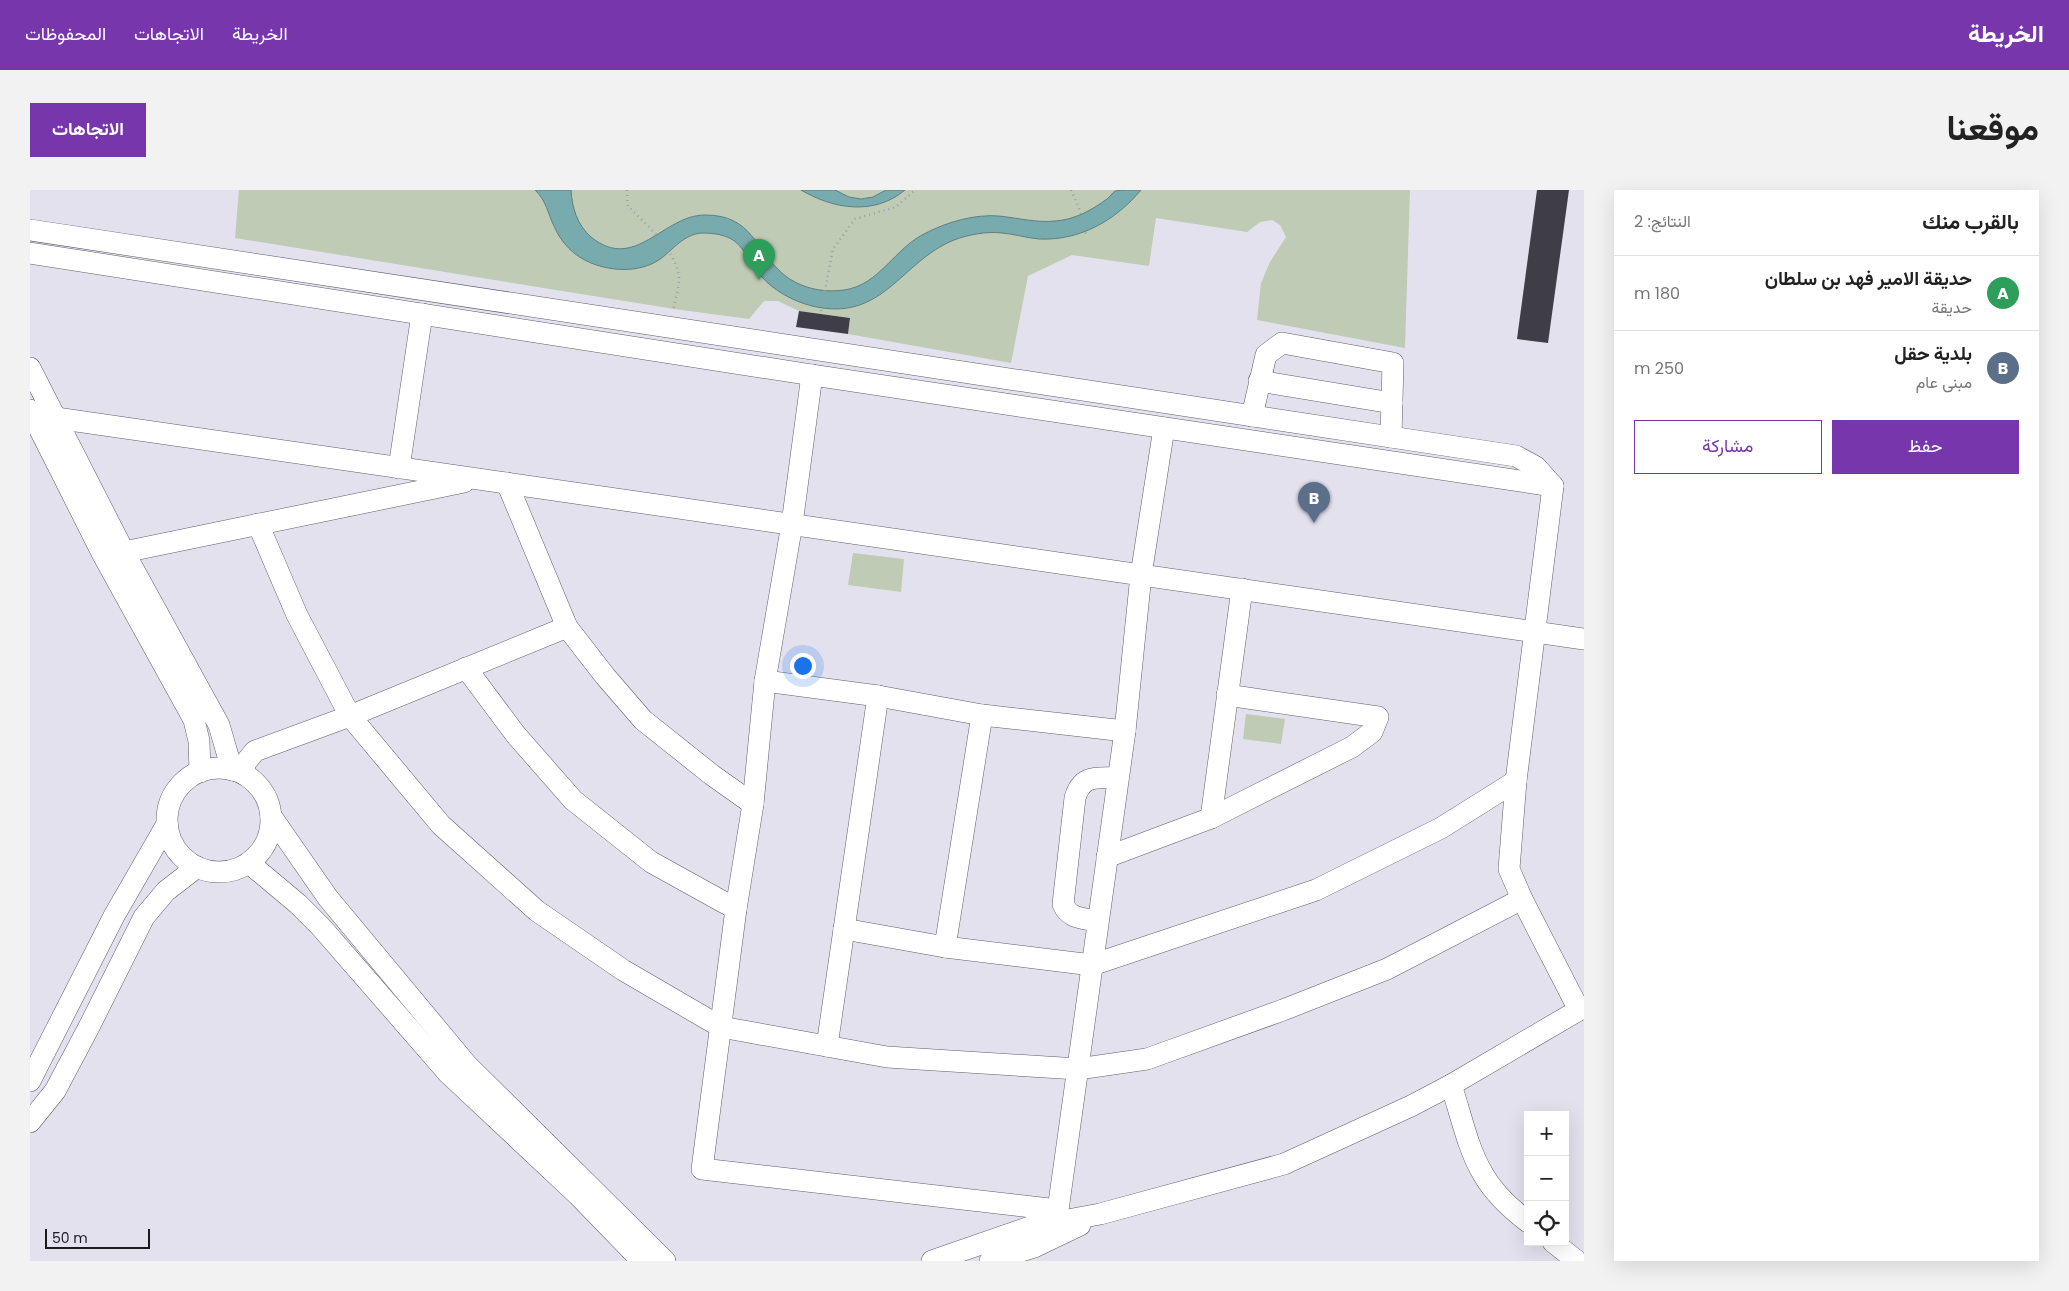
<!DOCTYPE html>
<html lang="ar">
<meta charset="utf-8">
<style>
body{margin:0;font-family:Poppins,Vazirmatn,sans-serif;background:#f2f2f2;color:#222;direction:rtl}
.controls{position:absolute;right:15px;bottom:15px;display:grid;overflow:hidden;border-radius:0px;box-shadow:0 5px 20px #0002}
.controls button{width:45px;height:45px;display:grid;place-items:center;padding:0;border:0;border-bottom:1px solid #e0e0e0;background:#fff;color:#222;font:25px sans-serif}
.scale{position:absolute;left:15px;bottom:12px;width:105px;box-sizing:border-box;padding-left:5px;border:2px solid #1b1a1f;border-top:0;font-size:14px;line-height:18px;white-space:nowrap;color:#1b1a1f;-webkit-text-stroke:4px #e4e1ef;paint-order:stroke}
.you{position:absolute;left:772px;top:475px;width:18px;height:18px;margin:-12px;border:4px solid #fff;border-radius:50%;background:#1a73e8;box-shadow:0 0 0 8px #1a73e833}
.badge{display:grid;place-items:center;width:32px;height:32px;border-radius:50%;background:#7736ab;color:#fff;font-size:16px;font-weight:700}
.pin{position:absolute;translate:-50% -41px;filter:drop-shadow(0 1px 2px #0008)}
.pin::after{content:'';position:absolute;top:26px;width:18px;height:15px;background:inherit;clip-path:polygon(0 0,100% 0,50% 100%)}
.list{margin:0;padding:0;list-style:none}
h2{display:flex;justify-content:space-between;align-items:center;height:65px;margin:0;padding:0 20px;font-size:21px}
h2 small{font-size:16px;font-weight:400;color:#767676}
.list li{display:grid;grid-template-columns:32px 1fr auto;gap:15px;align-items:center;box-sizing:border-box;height:75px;padding:0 20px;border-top:1px solid #e0e0e0}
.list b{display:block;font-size:19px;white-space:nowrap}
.list p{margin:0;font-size:16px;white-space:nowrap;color:#767676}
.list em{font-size:16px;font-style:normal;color:#767676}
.actions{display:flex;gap:10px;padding:15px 20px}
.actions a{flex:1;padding:11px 0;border:1px solid #7736ab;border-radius:0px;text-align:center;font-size:18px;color:#7736ab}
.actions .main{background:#7736ab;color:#fff}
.icon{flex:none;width:28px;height:28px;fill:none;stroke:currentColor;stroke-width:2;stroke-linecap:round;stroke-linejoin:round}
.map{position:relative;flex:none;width:1554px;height:1071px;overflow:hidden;direction:ltr;border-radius:0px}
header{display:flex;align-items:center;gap:30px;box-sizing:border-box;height:70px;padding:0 25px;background:#7736ab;color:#fff}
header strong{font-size:24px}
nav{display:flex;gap:28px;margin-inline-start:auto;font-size:18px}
.intro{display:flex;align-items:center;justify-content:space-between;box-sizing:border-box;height:120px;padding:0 30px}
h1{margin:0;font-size:35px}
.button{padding:12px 22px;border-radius:0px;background:#7736ab;color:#fff;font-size:18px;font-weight:700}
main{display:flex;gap:30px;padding:0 30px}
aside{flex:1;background:#fff;border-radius:0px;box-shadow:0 5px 20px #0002}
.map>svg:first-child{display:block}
.green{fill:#c0cbb5}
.water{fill:#78abae;stroke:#5c8083}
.building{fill:#3f3d48}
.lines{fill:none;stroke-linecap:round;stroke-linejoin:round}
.minor-casing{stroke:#5f5d69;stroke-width:22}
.path{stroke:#9e9ca7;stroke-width:2.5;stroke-dasharray:1 4;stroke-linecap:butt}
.minor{stroke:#fff;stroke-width:21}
</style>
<header>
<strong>الخريطة</strong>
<nav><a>الخريطة</a><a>الاتجاهات</a><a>المحفوظات</a></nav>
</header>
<div class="intro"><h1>موقعنا</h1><a class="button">الاتجاهات</a></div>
<main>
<aside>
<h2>بالقرب منك<small>النتائج: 2</small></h2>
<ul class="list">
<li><span class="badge" style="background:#2e9e5b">A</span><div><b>حديقة الامير فهد بن سلطان</b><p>حديقة</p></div><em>180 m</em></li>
<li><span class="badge" style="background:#5c6f8a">B</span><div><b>بلدية حقل</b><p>مبنى عام</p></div><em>250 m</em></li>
</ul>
<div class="actions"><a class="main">حفظ</a><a>مشاركة</a></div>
</aside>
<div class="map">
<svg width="1554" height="1071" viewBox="0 0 1554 1071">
<rect width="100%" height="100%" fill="#e4e1ef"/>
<!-- green -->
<g class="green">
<polygon points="209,0 1380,0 1375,158 1227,130 1231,93 1240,72 1256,47 1250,35 1242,30 1230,32 1217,42 1126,28 1119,76 1042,65 998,86 981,173 818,144 820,128 769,121 748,111 734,111 719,129 644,119 205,48"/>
<polygon points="823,363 874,369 871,402 818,395"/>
<polygon points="1216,524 1255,529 1251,554 1213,549"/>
</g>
<!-- water -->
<g class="water">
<path d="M505,0H541C542,17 547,35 561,47C605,83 633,25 675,25C723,25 725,60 753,84C770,98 792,103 814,100C850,95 864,58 896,43C917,32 945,24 969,26C988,28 1007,33 1025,31C1044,30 1062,20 1077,9C1080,7 1082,3 1085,1C1091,0 1104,0 1111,0C1086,30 1050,51 1009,49C997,48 984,44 972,43C957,41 937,45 924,50C870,72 853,133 782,116C763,111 744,101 731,86C711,62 713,44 674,43C656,43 645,57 633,67C613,83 583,82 561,73C544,66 531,53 524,36C518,24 516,10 505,0Z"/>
<path d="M771,0H805L819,7L831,9L843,7L856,0H875C844,26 803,19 771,0Z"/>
</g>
<!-- building -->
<g class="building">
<polygon points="1507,0 1539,0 1518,153 1487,149"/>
<polygon points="769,121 820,128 818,144 766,137"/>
</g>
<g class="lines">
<!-- minor casing -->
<g class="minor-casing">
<g id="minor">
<polyline points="0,40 1486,266 1506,277 1523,296 1486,591 1479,679 1492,709 1549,820"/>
<polyline points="0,63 782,185 1523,296"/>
<polyline points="0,178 94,362 189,535 202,580"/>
<polyline points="782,185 762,334 735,491 723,614 706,719 672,979 1028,1020 1095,541 1111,385 1134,238"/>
<polyline points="1229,191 1362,213"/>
<polyline points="0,220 73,365 164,530 169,551 170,582"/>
<polyline points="1222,226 1236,165 1252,153 1363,173 1361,247"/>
<polyline points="26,228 1554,449"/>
<polyline points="369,278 392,124"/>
<polyline points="477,293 537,437 575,486 613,530 682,585 723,614"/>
<polyline points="228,334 267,425 320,526 411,635 507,721 593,780 691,837 857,867 1048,879 1117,869 1253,820 1357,779 1492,709"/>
<polyline points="94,362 434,292"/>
<polyline points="436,478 486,545 543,610 621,672 706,719"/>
<polyline points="735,491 848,506 952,525 1095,541"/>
<circle cx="189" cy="630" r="52"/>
<polyline points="212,583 216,572 225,561 320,526 537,437"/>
<polyline points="241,626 298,708 437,875 635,1071"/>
<polyline points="1181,628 1212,399"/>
<polyline points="1077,667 1181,628 1322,557 1342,542 1348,527 1197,505"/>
<polyline points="219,673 268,714 291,737 418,883 548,1005 612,1071"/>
<path d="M1067,731C1053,728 1039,729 1033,714L1045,608C1052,584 1067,588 1088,588"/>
<polyline points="814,739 915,757 952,525"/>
<polyline points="915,757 1062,775 1286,700 1411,638 1486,591"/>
<polyline points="797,856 848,506"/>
<polyline points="0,891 84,726 137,634"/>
<path d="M1421,895C1431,924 1437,957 1453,984C1463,1002 1481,1019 1498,1032"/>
<polyline points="0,932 25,901 60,835 114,727 136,701 167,677"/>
<polyline points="1523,1052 1547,1071"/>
<polyline points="902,1071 1000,1037 1070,1024 1254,974 1381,916 1421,895 1554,817"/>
<polyline points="960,1071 1004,1057 1050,1035"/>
</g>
</g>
<!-- path -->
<g class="path">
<path d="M597,0L598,16C616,34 645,60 649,86C650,96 645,110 643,121"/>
<polyline points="1041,0 1049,18 1056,45"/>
<polyline points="791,121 803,59 825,29 866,17 885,0"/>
</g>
<!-- minor -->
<use href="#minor" class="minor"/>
</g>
</svg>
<div class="controls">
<button>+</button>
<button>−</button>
<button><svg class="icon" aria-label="locate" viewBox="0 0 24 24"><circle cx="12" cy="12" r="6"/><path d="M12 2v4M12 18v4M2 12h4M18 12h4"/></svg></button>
</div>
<div class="scale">50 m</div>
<div class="you"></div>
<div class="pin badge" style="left:729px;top:90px;background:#2e9e5b">A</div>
<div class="pin badge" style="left:1284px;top:333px;background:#5c6f8a">B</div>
</div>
</main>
